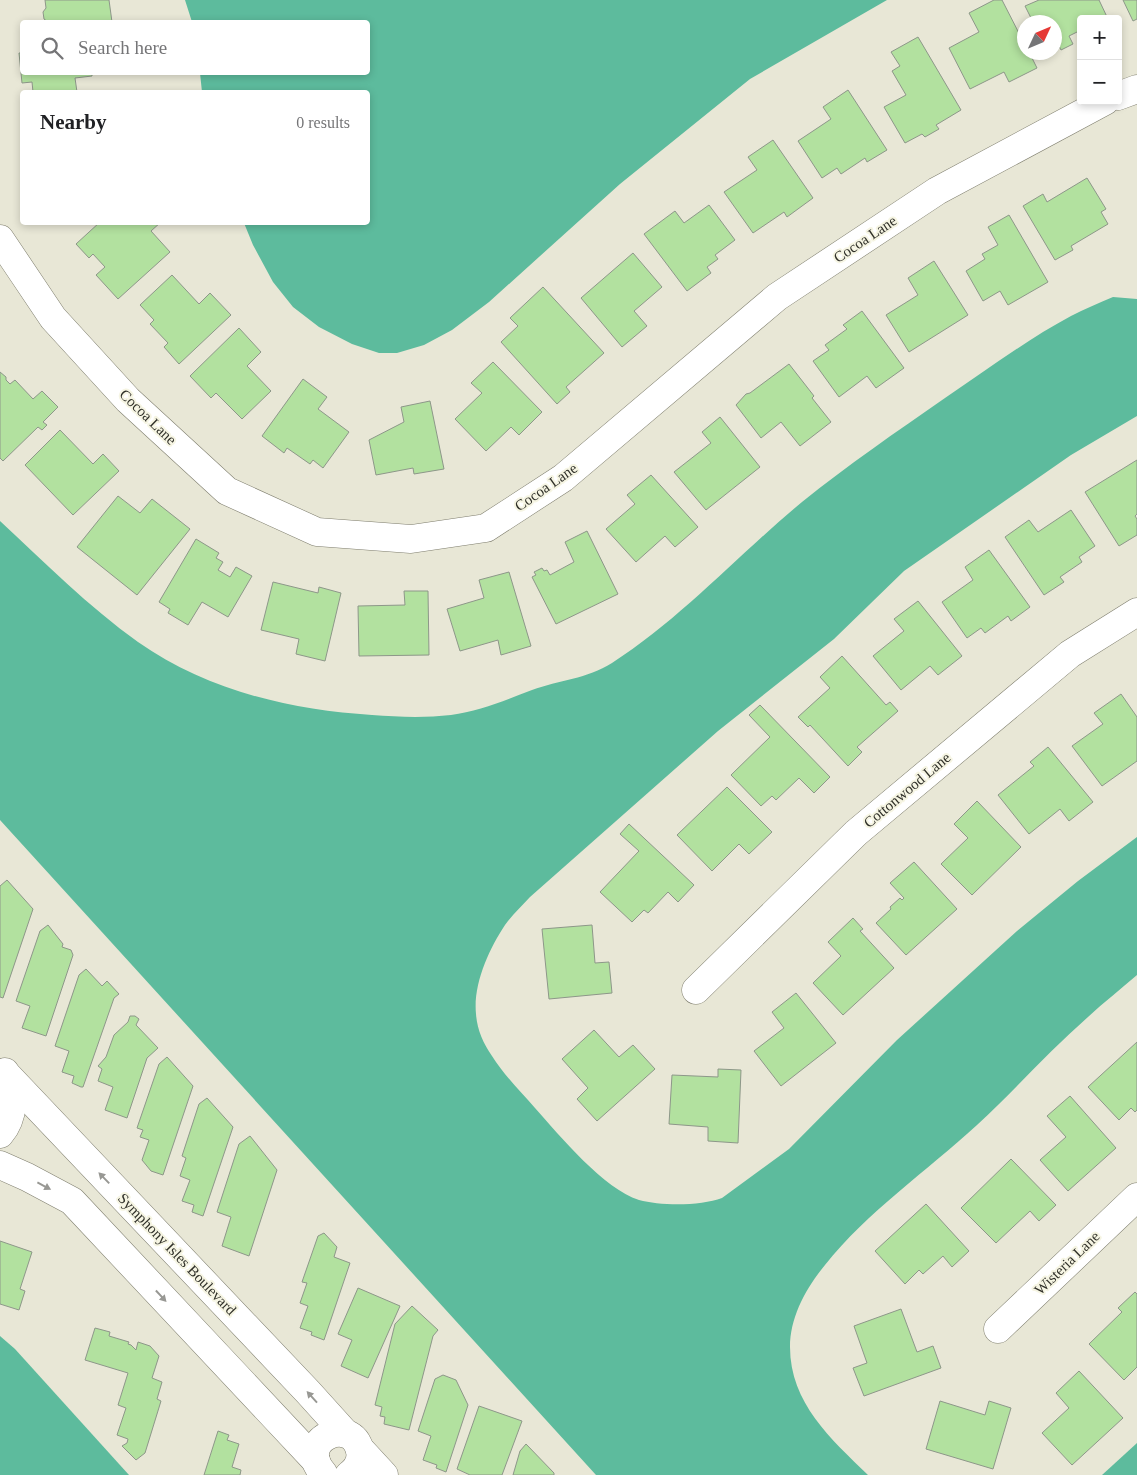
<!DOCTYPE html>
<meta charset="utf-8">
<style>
body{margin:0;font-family:Georgia,serif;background:#f2f2f2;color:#202124}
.controls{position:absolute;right:15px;top:15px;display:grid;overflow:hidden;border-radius:5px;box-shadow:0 2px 8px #0003}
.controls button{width:45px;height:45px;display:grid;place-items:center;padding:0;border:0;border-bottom:1px solid #e0e0e0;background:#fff;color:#202124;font:25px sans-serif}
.compass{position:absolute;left:1017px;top:15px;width:45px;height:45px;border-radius:50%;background:#fff;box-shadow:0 2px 8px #0003;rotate:46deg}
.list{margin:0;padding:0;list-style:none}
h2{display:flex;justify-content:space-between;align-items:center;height:65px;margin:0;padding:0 20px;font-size:21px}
h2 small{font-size:16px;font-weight:400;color:#757577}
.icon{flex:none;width:28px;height:28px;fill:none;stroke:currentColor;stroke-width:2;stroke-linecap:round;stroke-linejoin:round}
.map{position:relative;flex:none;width:1137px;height:1475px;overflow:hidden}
.search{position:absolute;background:#fff;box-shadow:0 2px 8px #0003;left:20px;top:20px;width:350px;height:55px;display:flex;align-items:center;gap:12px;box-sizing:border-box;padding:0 18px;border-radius:5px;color:#757577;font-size:19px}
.panel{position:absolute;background:#fff;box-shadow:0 2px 8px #0003;left:20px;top:90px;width:350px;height:135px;border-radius:5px}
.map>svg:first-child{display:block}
.water{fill:#5dbb9d}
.building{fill:#b2e19f;stroke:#8d9789}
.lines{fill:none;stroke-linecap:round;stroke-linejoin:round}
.minor-casing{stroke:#7e7d6d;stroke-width:29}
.minor{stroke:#fff;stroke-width:28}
.oneway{fill:#989894}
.labels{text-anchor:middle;stroke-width:4;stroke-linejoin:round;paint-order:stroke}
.street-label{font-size:15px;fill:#303029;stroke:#f6f5e3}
</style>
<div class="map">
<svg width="1137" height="1475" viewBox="0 0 1137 1475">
<rect width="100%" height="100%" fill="#e8e7d6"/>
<!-- water -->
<g class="water">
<polygon points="185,0 887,0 750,79 620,184 489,302 452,330 424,345 397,353 379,353 352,344 319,327 293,307 273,282 253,245 244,223 368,222 368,92 202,92 200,73 368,72 368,22 192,22"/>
<path d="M1113,297L1137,299V416L1071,455L904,571L834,639L718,731L530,897C522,906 512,915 505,925C489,949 473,984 476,1014C477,1029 483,1043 492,1056C504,1075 520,1091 535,1108C560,1136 604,1189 639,1200C661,1206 701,1206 722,1198L789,1149L897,1040L1017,931L1078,881L1137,837V975C1121,989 1104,1002 1088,1017C1049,1051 1015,1090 977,1125C927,1171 867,1212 825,1265C806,1288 790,1317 790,1347C790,1403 831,1439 868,1475H596L0,820V521C44,562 89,607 138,642C206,690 290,710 372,715C398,717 425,718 451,715C479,711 506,700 532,690C559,680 587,679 612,663C682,618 738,555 802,502C848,465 896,432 945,398C985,371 1028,339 1071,316C1084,309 1099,303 1113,297Z"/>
<polygon points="0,1336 15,1349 129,1475 0,1475"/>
<polygon points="1137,1443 1137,1475 1102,1475"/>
</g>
<!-- building -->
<g class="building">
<polygon points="45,0 109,0 112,22 48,22 44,19 43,12 46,8"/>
<polygon points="994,0 1002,0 1024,43 1024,52 1029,52 1037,68 1009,82 1004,72 970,89 949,48 979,32 969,13"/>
<polygon points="1039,0 1099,0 1108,19 1081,19 1081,30 1069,36 1073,44 1061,50 1057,42 1054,47 1054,22 1033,22 1025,6"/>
<polygon points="1123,0 1137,0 1137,19 1133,21"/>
<polygon points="918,37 961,110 936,125 939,129 925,137 922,134 905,143 884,107 906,95 892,71 900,66 891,52"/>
<polygon points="19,53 22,53 22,72 92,72 92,76 75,78 77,92 33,92 32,82 22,83"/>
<polygon points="848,90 887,150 867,162 865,158 841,174 837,168 822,178 798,141 831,119 823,107"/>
<polygon points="773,140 813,198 787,217 784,212 753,233 724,192 757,170 748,157"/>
<polygon points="1087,178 1106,209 1101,212 1108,224 1071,246 1073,250 1055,260 1023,206 1043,194 1047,202"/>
<polygon points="709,205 735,240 715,255 718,259 707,267 711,273 687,291 644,234 675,211 684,223"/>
<polygon points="1009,215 1048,282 1008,305 1000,291 983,301 966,271 985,259 982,254 998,245 988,227"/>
<polygon points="100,222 161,222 151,231 170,252 118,299 96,275 105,267 93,254 89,258 76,244"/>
<polygon points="633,253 662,287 634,311 647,326 622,347 581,298"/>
<polygon points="934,261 968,315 909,352 886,315 918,295 908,278"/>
<polygon points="172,275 199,304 210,293 231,315 179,364 164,347 168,343 150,324 154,320 140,305"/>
<polygon points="543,287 604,353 566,387 570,392 557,404 501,342 518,326 510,318"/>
<polygon points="862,311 904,368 876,388 867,376 839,397 813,361 829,350 825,345 847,329 843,325"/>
<polygon points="239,328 261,352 247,366 271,391 242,419 216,393 211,398 190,376"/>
<polygon points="493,362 542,412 519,435 511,427 486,451 455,419 482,393 471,383"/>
<polygon points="789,364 814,396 812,398 831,422 800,446 781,422 761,438 736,405 746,394 750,393"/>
<polygon points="0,372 6,377 6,380 10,384 15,380 33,399 42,391 58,407 43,422 47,425 42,430 38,427 3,461 0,458"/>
<polygon points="303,379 327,397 318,409 349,432 323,468 313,460 310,464 287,448 284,453 262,436"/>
<polygon points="430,401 444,469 414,474 413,468 376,475 369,440 404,422 401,407"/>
<polygon points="720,417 760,467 706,510 674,472 711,443 702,432"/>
<polygon points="60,430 93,464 103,454 119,471 73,515 25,465"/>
<polygon points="1137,460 1137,514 1135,516 1137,519 1137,535 1119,546 1085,492"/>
<polygon points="651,475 698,527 675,547 665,536 636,562 606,529 635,504 627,495"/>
<polygon points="118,496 140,513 152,499 190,529 137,595 77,547"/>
<polygon points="1071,510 1095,546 1079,557 1082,562 1060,577 1064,582 1044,595 1005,537 1029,520 1038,532"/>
<polygon points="587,531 618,594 556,624 532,577 536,575 534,572 542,568 544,571 547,570 550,575 574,562 565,542"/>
<polygon points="196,539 219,553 216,558 223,562 218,570 230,577 236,567 252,576 228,617 202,602 188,625 168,613 170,609 159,602"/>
<polygon points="989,550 1030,607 1011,621 1008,616 985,633 981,628 967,638 942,602 973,580 965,567"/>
<polygon points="509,572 531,646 501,655 498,640 460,651 447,609 484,598 479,580"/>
<polygon points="273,582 318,593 319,587 341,593 325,661 296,654 299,639 261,630"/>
<polygon points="404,591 428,591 429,655 359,656 358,606 405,605"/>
<polygon points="918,601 962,656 938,675 930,666 901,690 873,656 904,631 894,619"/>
<polygon points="842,656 886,705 890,702 898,711 857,747 862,752 848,766 810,725 808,727 798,717 830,688 820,677"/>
<polygon points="1121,694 1137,717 1137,761 1102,786 1072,746 1103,724 1094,713"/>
<polygon points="760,705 830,777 814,793 799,778 776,800 772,796 761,806 731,775 770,737 749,715"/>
<polygon points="1048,747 1093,802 1069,821 1060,809 1029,834 998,795 1034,766 1030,762"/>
<polygon points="727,787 772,832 749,854 739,844 712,871 677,835"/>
<polygon points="977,801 1021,847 972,895 941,864 968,838 954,824"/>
<polygon points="629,824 694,885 678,902 668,892 648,913 644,910 632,922 600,892 639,851 620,834"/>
<polygon points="914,862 957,909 906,955 876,923 891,909 890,907 900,898 902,900 904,898 890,883"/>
<polygon points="7,880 33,909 3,998 0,997 0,886"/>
<polygon points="853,918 863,929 860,931 894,968 843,1015 813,983 841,956 828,942"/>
<polygon points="48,925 63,944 62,947 71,950 73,955 46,1036 22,1028 30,1006 16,1001 40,931"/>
<polygon points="592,925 595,963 609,962 612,993 549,999 542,929"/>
<polygon points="86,969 102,986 107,981 119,994 114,998 83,1087 81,1087 72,1083 74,1076 62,1072 69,1051 55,1046 79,975"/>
<polygon points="796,993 836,1043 781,1086 754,1051 784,1028 772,1012"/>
<polygon points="130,1016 135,1016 139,1019 136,1025 158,1048 147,1058 127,1118 105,1110 113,1087 98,1081 102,1069 98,1066 106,1057 114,1035 128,1022"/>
<polygon points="594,1030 619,1057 633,1045 655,1069 597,1121 577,1099 588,1088 562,1059"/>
<polygon points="1137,1042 1137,1110 1135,1112 1131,1108 1119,1120 1088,1087"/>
<polygon points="167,1057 193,1086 163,1175 151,1171 142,1160 149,1140 140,1137 143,1130 137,1128 159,1064"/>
<polygon points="718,1069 741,1070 738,1143 708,1141 708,1127 669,1124 672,1075 718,1077"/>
<polygon points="1070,1096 1116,1148 1068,1191 1040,1160 1066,1137 1047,1116"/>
<polygon points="207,1098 233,1127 203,1216 192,1212 194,1205 182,1201 190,1180 180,1176 186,1158 182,1156 199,1104"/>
<polygon points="250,1136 277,1170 249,1256 222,1246 231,1217 217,1212 239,1144"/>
<polygon points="1011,1159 1056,1205 1039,1221 1030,1211 996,1243 961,1208"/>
<polygon points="926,1204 969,1251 952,1267 943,1256 923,1274 919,1270 905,1284 875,1251"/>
<polygon points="324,1233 337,1247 334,1257 350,1263 324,1340 311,1335 312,1332 300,1328 308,1306 300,1303 307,1283 302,1282 318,1236"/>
<polygon points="0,1241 32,1252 20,1289 25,1291 19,1310 0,1304"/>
<polygon points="358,1288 400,1306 368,1378 341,1366 352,1340 338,1334"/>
<polygon points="1135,1292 1137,1294 1137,1367 1124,1380 1089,1344 1122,1312 1118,1308"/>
<polygon points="412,1306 438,1330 433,1336 409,1430 384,1424 385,1417 380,1416 382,1407 375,1405 395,1324"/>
<polygon points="901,1309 917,1352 933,1346 941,1368 864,1396 853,1368 867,1363 854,1326"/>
<polygon points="95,1328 110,1332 109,1336 129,1342 128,1344 131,1345 136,1350 138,1342 150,1346 159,1356 152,1378 162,1382 157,1399 161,1401 145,1453 136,1460 122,1446 127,1443 128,1439 117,1435 126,1408 118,1405 128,1373 85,1360"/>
<polygon points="1079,1371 1123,1418 1072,1465 1042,1433 1069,1408 1056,1393"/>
<polygon points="443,1375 456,1380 468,1405 446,1472 436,1468 437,1465 423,1460 431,1436 418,1431 435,1379"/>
<polygon points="940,1401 985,1415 989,1401 1011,1408 993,1469 926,1449"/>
<polygon points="479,1406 522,1421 502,1475 470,1475 457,1469"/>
<polygon points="218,1431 229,1435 227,1440 239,1444 232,1467 241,1470 240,1475 204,1475"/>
<polygon points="526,1444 554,1473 554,1475 513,1475 520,1451"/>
</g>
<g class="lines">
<!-- minor casing -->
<g class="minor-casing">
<g id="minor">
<polyline points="1118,96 1137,89"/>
<polyline points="0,239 53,318 128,400 227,491 317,532 411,539 486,528 563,478 777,297 937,191 1105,101"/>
<polyline points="696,990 856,833 1070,654 1137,612"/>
<polyline points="8,1076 308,1392 345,1433"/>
<path d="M0,1134C14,1118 16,1091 5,1072"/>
<polyline points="0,1165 27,1177 72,1201 316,1461"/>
<polyline points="998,1329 1137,1197"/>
<polyline points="360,1449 384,1475"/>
<path d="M323,1473C294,1440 352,1414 360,1451C362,1461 357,1469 349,1475"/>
</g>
</g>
<!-- minor -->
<use href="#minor" class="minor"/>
</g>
<!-- one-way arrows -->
<defs><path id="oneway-solid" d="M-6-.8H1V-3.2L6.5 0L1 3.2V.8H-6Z" transform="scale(1.25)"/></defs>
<g class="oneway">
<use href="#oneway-solid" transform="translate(104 1178) rotate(-134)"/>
<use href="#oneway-solid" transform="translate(44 1186) rotate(28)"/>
<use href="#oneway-solid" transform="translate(161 1296) rotate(47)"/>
<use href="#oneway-solid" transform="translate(312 1397) rotate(-132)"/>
</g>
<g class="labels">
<!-- street labels -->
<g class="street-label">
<text transform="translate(865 239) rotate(-34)" y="5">Cocoa Lane</text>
<text transform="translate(148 417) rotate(44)" y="5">Cocoa Lane</text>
<text transform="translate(546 487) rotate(-35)" y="5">Cocoa Lane</text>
<text transform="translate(907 790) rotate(-40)" y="5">Cottonwood Lane</text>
<text transform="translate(177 1254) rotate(46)" y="5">Symphony Isles Boulevard</text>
<text transform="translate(1067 1263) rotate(-44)" y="5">Wisteria Lane</text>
</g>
</g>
</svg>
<div class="controls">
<button>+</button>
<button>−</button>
</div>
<svg class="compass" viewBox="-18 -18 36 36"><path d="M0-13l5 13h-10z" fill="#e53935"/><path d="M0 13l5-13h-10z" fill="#757577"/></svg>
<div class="search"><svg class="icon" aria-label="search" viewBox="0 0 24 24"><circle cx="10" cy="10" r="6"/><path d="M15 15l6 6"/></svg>Search here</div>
<section class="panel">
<h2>Nearby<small>0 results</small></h2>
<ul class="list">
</ul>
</section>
</div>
